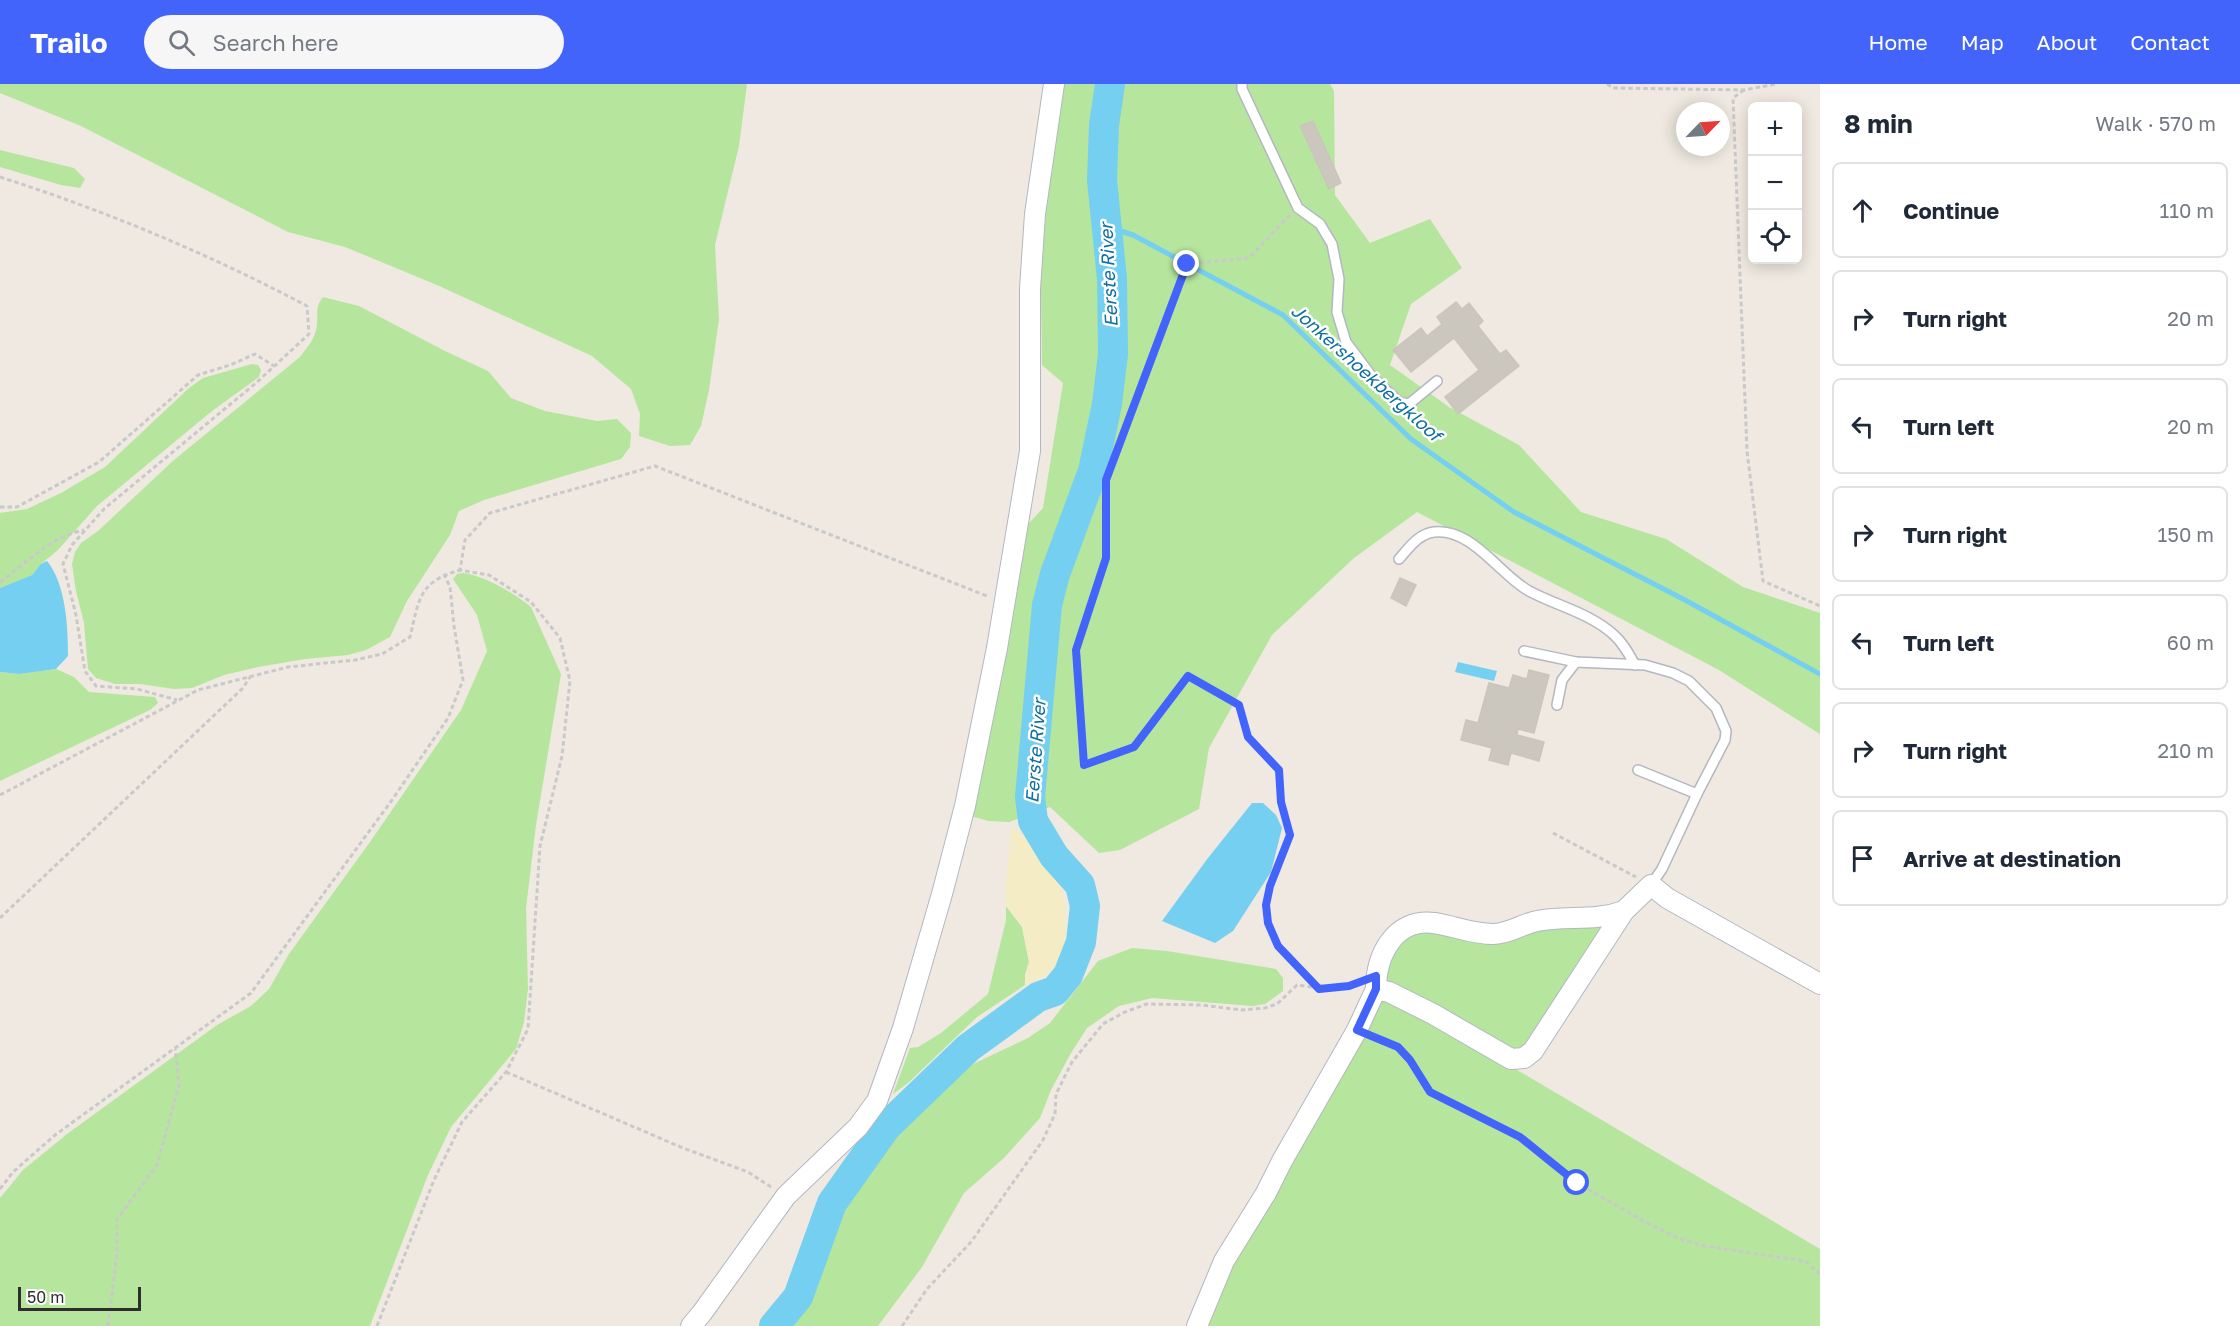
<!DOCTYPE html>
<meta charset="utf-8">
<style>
body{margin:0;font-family:"Golos Text",sans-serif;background:#f6f6f7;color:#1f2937}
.controls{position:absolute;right:18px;top:18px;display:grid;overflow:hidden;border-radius:9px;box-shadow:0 3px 15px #0003}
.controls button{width:54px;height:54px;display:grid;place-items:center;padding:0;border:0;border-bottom:2px solid #e0e1e3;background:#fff;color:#1f2937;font:30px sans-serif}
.compass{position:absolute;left:1676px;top:18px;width:54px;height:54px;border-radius:50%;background:#fff;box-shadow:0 3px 15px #0003;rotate:65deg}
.scale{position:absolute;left:18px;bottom:15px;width:123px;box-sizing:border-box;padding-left:6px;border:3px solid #2e2e2e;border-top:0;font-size:16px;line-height:21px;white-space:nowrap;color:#2e2e2e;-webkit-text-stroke:4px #fff;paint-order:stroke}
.stop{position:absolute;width:18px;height:18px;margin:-14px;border:4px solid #4264fb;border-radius:50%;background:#fff}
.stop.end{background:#4264fb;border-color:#fff;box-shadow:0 2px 6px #0008}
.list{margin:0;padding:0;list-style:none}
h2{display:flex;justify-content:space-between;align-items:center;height:78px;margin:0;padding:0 24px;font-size:26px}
h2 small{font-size:20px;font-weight:400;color:#747a83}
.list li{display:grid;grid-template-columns:39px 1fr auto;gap:18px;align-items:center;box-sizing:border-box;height:96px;margin:0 12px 12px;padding:0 12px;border:2px solid #e0e1e3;border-radius:9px}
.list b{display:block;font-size:22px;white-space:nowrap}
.list em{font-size:20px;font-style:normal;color:#747a83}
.icon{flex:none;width:33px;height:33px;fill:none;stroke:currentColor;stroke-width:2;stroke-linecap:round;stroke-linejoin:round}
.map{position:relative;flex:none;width:1820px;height:1242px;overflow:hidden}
header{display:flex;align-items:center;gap:36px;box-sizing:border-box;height:84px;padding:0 30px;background:#4264fb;color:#fff}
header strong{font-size:28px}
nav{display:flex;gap:33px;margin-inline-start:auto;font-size:21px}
.search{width:420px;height:54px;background:#f6f6f7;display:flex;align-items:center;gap:15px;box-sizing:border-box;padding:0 21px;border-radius:33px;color:#747a83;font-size:22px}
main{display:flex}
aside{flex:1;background:#fff}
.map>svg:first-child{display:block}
.green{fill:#b6e59e}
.sand{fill:#f3ecc5}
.water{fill:#75cff0}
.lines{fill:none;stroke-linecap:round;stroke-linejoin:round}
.stream{stroke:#75cff0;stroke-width:5}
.river{stroke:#75cff0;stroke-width:30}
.building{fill:#cbc7bf;stroke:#cbc5ba;stroke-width:1.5}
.lane-casing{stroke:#b4b7c1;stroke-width:12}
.street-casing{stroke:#b4b7c1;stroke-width:22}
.path{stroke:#c9c9c9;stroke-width:3;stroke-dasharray:4.5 3;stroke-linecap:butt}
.lane{stroke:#fff;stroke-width:9}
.street{stroke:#fff;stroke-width:20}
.route{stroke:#4264fb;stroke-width:8}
.labels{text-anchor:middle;stroke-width:5;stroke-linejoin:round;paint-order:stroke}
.water-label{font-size:18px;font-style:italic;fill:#0d6fa3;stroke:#fff}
</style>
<header>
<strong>Trailo</strong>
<div class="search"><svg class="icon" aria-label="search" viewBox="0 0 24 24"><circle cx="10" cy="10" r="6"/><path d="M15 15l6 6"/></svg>Search here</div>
<nav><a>Home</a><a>Map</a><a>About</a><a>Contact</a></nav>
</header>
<main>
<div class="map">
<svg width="1820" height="1242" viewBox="0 0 1820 1242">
<rect width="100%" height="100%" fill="#efe9e1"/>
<!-- green -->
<g class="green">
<polygon points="0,0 747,0 739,62 715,161 719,235 709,306 701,342 690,361 670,362 639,352 640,330 631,305 592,272 437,201 345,163 288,148 81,42 0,9"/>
<polygon points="1062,0 1330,0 1334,7 1335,111 1370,159 1430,135 1462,184 1411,220 1390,281 1449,323 1519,361 1581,428 1666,455 1743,503 1820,529 1820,650 1719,586 1417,428 1354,474 1272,551 1209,664 1199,725 1120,766 1099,769 1050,723 1009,738 989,737 970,732 1011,541 1020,449 1043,424 1063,299 1042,281 1040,128"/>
<polygon points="0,66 74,84 85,95 80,104 61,101 0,83"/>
<path d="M323,213L359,222L445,267L488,287L511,314L545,327L597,337L617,335L631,349L630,363L621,375L484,416L459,427L450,451L407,517L390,553L366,566L348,571L305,575L258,583L224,591L192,604L174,605L140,600H115L96,594L88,585L84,539L76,507L72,480L75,468L81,459L98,447L174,376L300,273C308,262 316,254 317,240C318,228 315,223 323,213Z"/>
<polygon points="252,280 258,281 261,286 259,293 212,327 97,422 58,466 41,480 32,491 0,504 0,429 27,425 61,409 105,383 189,304 203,294"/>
<path d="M463,489C483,491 516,510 531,523L561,590L536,741L526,824L528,905L524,938L516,965L451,1043L428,1091L370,1242H0V1114L23,1086L67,1050L217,941L251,922L269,905L289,870L370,758L461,626L487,567L477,531L453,495L457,490Z"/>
<polygon points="56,585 74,593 89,608 155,613 158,619 150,626 0,697 0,588 19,590"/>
<polygon points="1006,822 1022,843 1029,878 1025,891 1025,901 977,933 908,999 893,1010 910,964 918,963 941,949 988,910 1006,836"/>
<polygon points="1610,837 1519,970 1381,895 1383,876 1412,846"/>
<polygon points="1132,864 1167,867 1276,885 1283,894 1283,907 1265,920 1253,922 1152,914 1119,922 1087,944 1071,969 1051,1006 1040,1034 1004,1074 964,1109 922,1183 878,1242 792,1242 807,1222 817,1198 835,1143 854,1107 883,1065 927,1016 971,981 1028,954 1050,939 1098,877"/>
<polygon points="1379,912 1409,922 1820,1165 1820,1242 1202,1242 1209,1223"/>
</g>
<!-- sand -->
<path class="sand" d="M1012,742C1050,778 1067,791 1066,845C1066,859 1063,875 1053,885C1045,893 1035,896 1025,901V891L1029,878L1022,843L1006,822L1005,808Z"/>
<!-- water -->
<g class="water">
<path d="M47,477C66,500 68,543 68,572L56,585L19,590L0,588V504L32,491L41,480Z"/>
<polygon points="1458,578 1497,587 1494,597 1455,588"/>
<polygon points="1252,719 1263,719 1276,731 1282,744 1271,788 1233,847 1215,859 1162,837 1208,774"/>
</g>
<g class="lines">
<!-- stream -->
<polyline class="stream" points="1105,142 1133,151 1283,231 1411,355 1514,428 1685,516 1820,590"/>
<!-- river -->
<polyline class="river" points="774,1242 798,1213 832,1119 886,1043 968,964 1038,913 1055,907 1068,891 1081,858 1085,822 1080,801 1054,772 1033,737 1030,713 1047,521 1055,490 1093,387 1107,320 1113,270 1112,195 1102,96 1104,41 1110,0"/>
</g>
<!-- building -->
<g class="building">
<polygon points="1313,37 1341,99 1329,105 1300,42"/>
<polygon points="1456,218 1462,225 1469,219 1483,237 1478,242 1500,270 1506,266 1519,282 1458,330 1445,313 1479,286 1454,254 1411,288 1393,266 1421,244 1427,252 1442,240 1437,233"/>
<polygon points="1400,494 1416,501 1406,522 1391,514"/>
<polygon points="1529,586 1549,591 1534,649 1518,645 1517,651 1544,658 1539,677 1511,669 1508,681 1489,676 1492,664 1461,656 1466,636 1478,639 1489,599 1509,604 1513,591 1527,595"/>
</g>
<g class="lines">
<!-- lane casing -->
<g class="lane-casing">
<g id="lane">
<polyline points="1242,0 1242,5 1298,124 1320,140 1332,160 1339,195 1337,228 1346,258 1373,294 1399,318 1409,320 1437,297"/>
<path d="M1399,475C1409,464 1418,450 1434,448C1471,443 1500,491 1529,507C1557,522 1590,529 1614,551C1623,559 1629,570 1635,581"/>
<polyline points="1524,567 1576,578 1645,581 1673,589 1689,597 1716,624 1726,647 1725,656 1697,710 1662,785 1651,801"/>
<polyline points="1557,621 1562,596 1576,578"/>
<polyline points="1638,686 1697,710"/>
</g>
</g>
<!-- street casing -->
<g class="street-casing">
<g id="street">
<path d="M1376,905C1376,872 1394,834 1434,839C1454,842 1472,850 1493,850C1508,850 1522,840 1537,837C1567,831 1594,838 1624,827"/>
<polyline points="691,1242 702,1229 786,1112 858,1043 877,1017 903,944 942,810 965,722 997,564 1030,367 1030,205 1035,130 1054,0"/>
<polyline points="1197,1242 1224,1177 1266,1109 1282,1077 1357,946 1376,905 1389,908 1433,930 1511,975 1524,974 1533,967 1624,827 1651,801 1667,814 1820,900"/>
</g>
</g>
<!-- path -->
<g class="path">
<polyline points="1607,0 1613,4 1744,6 1776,0"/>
<polyline points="1744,6 1733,14 1747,367 1763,497 1820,522"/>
<path d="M0,93C106,127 209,170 307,222L309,250L256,299L104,425L72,461L63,480L76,531L85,587L96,602L137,605L177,616"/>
<polyline points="1290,131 1249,174 1187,180 1106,396 1106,474 1076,566 1084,681 1134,663 1188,592 1239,621 1248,653 1279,686 1281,718 1291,751 1270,803 1266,821 1268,839 1278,862 1319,905"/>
<polyline points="0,423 17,423 99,378 198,291 230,281 255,270 274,282"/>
<path d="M0,498C28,478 50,453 84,446"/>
<path d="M0,711L198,606L288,583L355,576L382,570L410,553C419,516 418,498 460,486"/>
<polyline points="1553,749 1636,793"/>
<polyline points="0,834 243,604 250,593"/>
<polyline points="1372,952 1398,963 1410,976 1430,1008 1520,1053 1577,1099 1649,1140 1680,1155 1704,1162 1805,1177 1820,1190"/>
<polyline points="506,988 683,1064 748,1088 771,1103"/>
<polyline points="0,1105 13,1088 55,1051 251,909 392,716 448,634 463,596 454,542 450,503 444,490"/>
<polyline points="108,1242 117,1170 117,1135 157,1081 179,1001 175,965"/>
<polyline points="377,1242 434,1096 462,1038 506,988 528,945 540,762 562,672 570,597 560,554 531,518 489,491 460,486 465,456 490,429 655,382 987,512"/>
<polyline points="902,1242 927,1205 971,1158 1043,1056 1055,1030 1056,1010 1072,978 1103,940 1125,928 1147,920 1202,921 1241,926 1265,924 1277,920 1297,901 1328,905 1359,899"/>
</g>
<!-- lane -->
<use href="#lane" class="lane"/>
<!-- street -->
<use href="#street" class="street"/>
</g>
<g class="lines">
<!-- route -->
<polyline class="route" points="1187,180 1106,396 1106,474 1076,566 1084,681 1134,663 1188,592 1239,621 1248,653 1279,686 1281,718 1290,751 1270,802 1266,821 1268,839 1278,862 1319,905 1349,902 1376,892 1376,905 1357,946 1398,963 1410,976 1430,1008 1520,1053 1577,1099"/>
</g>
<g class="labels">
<!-- water labels -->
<g class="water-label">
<text transform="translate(1109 191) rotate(-93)" y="6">Eerste River</text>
<text transform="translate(1366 289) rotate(42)" y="6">Jonkershoekbergkloof</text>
<text transform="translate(1036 667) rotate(-86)" y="6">Eerste River</text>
</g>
</g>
</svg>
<div class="controls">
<button>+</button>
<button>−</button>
<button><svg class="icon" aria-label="locate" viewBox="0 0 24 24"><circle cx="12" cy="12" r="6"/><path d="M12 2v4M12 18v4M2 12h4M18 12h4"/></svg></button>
</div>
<svg class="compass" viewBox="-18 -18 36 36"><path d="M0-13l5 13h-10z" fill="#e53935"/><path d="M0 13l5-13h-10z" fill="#747a83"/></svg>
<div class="scale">50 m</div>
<div class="stop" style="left:1577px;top:1099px"></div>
<div class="stop end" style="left:1187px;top:180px"></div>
</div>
<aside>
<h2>8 min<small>Walk · 570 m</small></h2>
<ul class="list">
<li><svg class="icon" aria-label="ahead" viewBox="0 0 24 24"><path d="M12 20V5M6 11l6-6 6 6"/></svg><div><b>Continue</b></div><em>110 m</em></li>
<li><svg class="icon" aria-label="right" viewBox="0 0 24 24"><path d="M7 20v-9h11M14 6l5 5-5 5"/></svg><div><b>Turn right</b></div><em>20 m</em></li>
<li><svg class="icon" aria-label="left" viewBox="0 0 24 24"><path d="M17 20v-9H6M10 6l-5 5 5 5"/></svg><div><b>Turn left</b></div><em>20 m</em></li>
<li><svg class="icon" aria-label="right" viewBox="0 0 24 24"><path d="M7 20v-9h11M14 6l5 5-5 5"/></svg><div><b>Turn right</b></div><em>150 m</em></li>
<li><svg class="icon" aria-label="left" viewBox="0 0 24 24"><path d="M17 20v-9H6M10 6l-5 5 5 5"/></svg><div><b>Turn left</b></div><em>60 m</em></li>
<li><svg class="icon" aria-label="right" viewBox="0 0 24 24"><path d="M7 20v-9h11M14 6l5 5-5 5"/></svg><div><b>Turn right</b></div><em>210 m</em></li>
<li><svg class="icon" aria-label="arrive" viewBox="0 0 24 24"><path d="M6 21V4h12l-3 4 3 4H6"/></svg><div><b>Arrive at destination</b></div></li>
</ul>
</aside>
</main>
